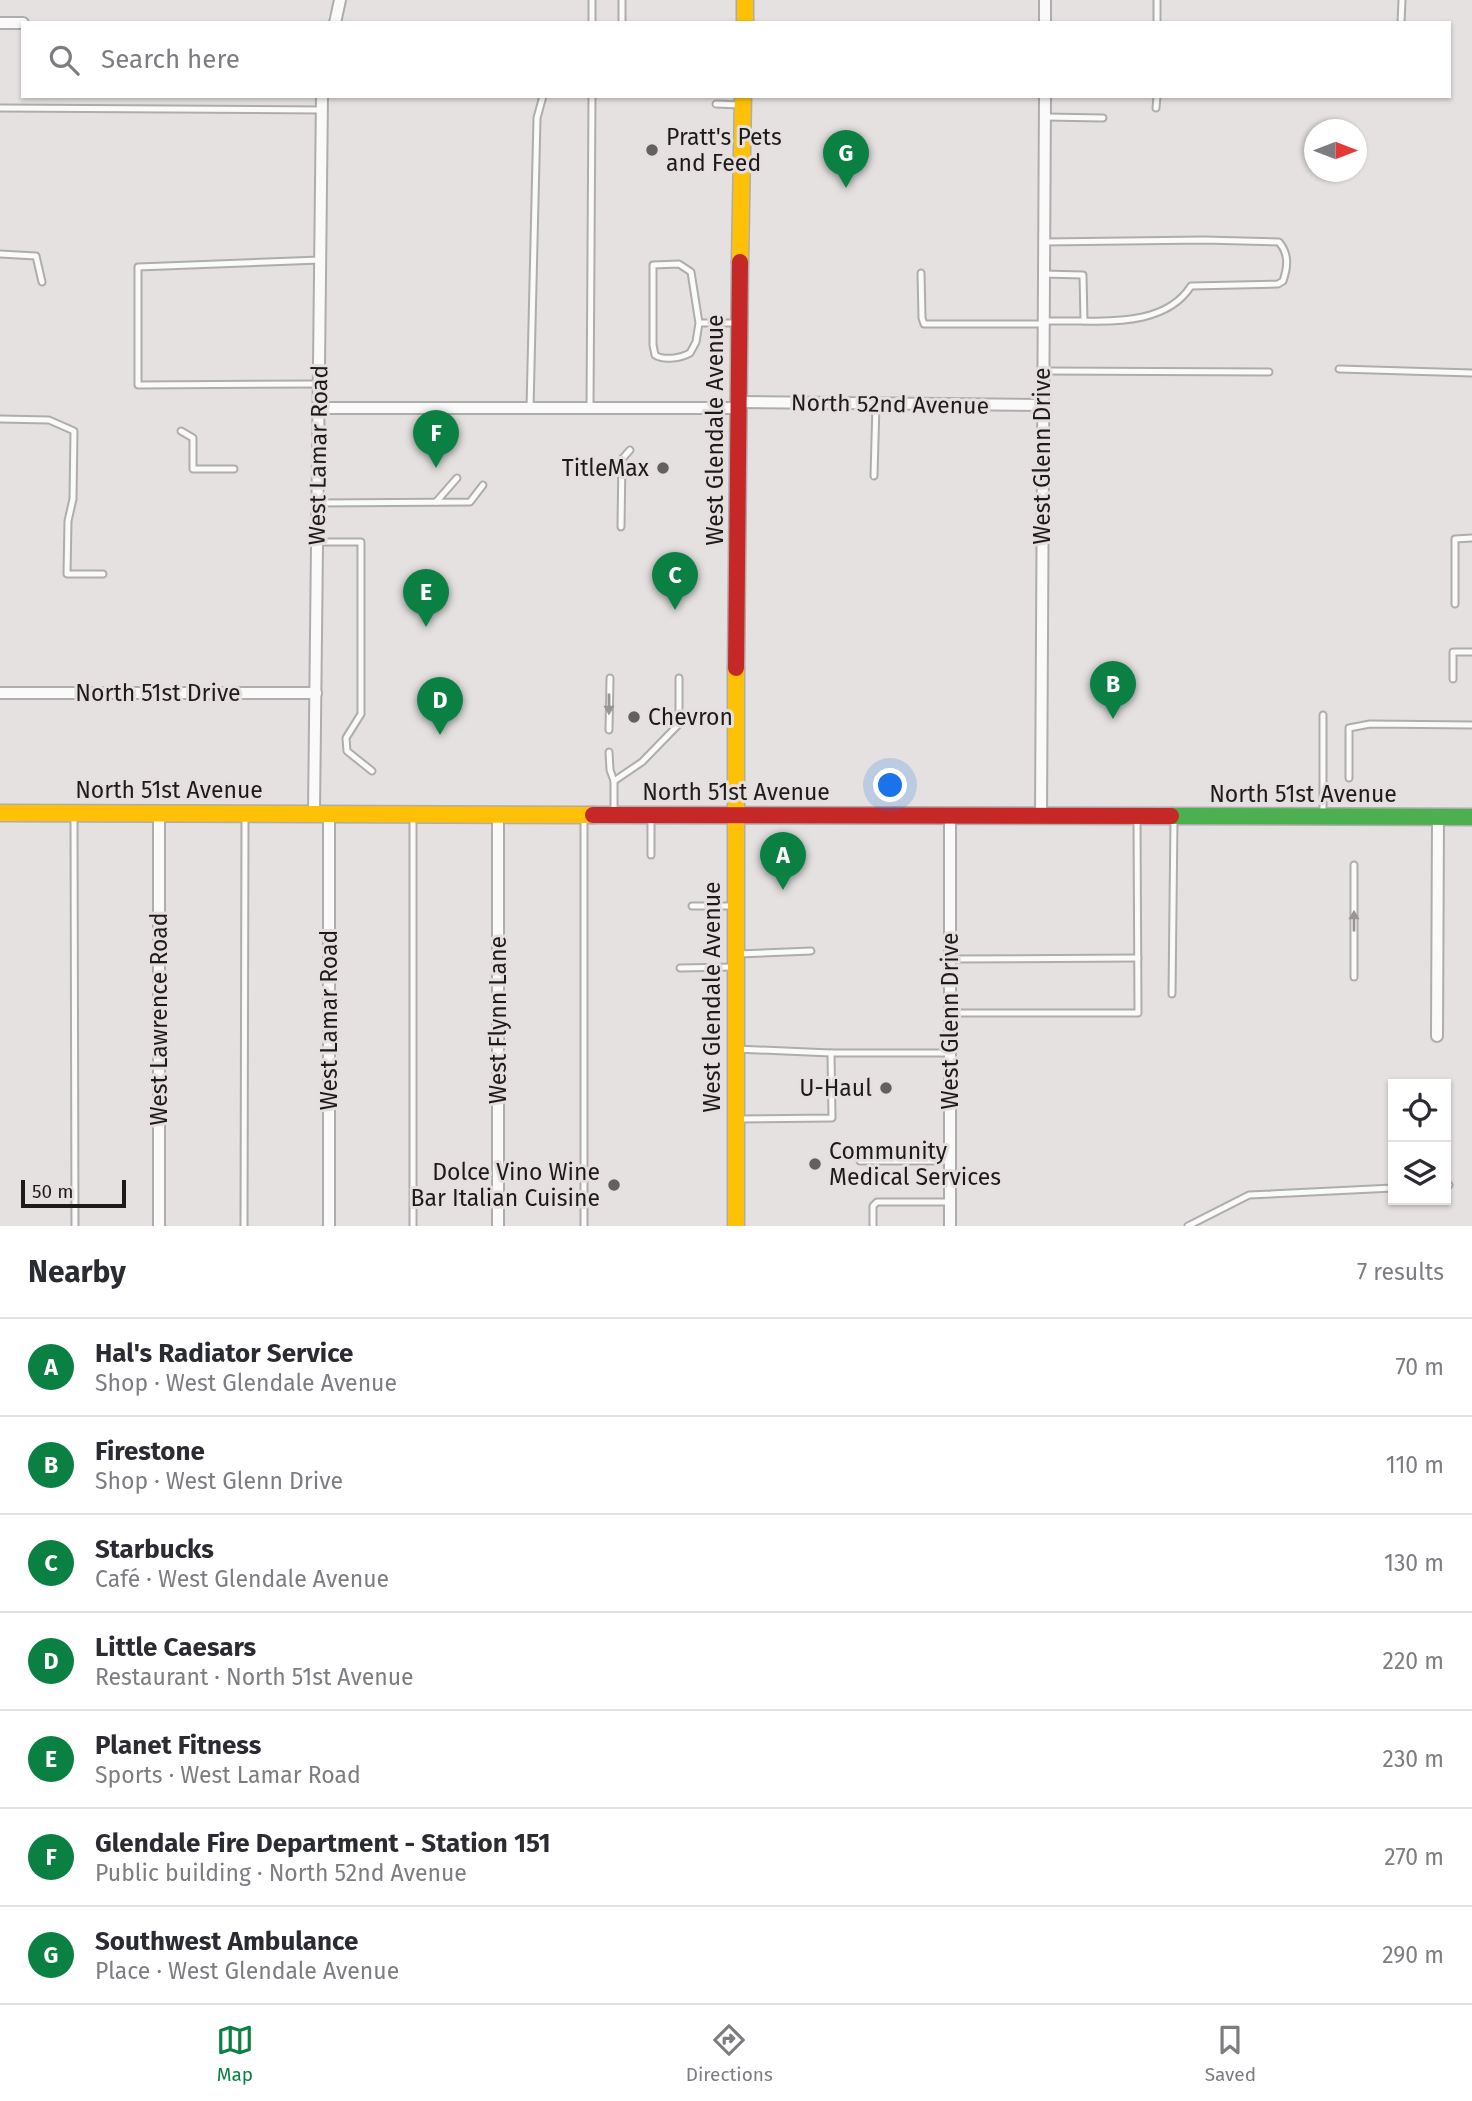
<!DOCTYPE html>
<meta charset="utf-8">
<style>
body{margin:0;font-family:"Fira Sans",sans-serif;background:#f7f7f7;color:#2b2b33}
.controls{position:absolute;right:21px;bottom:21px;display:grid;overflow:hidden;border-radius:0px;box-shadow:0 2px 5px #0004}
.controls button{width:63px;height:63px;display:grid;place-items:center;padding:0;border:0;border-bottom:2px solid #e1e1e2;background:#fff;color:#2b2b33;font:35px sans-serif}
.compass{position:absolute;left:1304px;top:119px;width:63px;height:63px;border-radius:50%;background:#fff;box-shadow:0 2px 5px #0004;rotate:90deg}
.scale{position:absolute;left:21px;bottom:18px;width:105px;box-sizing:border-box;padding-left:7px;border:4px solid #1d1b1a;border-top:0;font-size:19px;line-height:24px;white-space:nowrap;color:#1d1b1a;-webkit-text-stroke:5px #e5e0df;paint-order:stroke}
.you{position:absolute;left:891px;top:786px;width:24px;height:24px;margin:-18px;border:5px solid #fff;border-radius:50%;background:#1a73e8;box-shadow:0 0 0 10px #1a73e833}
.badge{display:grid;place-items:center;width:46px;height:46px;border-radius:50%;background:#0b8043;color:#fff;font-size:23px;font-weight:700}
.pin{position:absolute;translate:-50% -58px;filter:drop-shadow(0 2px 4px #0008)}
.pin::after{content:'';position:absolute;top:37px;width:24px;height:21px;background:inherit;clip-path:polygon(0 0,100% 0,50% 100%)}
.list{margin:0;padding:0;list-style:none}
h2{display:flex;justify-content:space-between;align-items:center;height:91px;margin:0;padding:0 28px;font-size:30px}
h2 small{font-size:23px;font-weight:400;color:#7c7c81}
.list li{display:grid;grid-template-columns:46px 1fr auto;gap:21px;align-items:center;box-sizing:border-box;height:98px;padding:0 28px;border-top:2px solid #e1e1e2}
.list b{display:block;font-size:26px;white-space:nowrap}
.list p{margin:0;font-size:23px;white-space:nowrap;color:#7c7c81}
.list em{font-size:23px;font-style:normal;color:#7c7c81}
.icon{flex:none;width:38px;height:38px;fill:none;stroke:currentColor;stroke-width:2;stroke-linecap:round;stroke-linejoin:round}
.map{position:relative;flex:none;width:1472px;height:1226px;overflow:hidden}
.search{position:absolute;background:#fff;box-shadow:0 2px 5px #0004;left:21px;right:21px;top:21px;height:77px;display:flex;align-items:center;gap:18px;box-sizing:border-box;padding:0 24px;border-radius:0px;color:#7c7c81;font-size:26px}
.sheet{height:777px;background:#fff}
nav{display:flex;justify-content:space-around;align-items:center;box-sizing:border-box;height:98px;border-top:2px solid #e1e1e2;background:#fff;font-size:19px;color:#7c7c81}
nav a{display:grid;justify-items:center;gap:4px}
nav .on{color:#0b8043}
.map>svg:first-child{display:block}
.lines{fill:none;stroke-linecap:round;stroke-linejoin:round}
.lane-casing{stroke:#afacac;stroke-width:9}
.street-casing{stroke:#afacac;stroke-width:14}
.fast-casing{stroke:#afacac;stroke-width:19}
.slow-casing{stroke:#afacac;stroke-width:19}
.jam-casing{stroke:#afacac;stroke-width:19}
.lane{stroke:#fbfafa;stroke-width:5}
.street{stroke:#fbfafa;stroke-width:10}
.fast{stroke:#4caf50;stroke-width:16}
.slow{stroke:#ffc107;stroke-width:16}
.jam{stroke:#c62828;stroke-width:16}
.oneway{fill:#979695}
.poi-dot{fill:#63605f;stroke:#e5e0df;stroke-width:2.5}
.labels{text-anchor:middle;stroke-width:6;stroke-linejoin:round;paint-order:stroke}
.poi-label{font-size:23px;fill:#1d1b1a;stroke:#e5e0df;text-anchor:start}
.street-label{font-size:23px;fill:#1d1b1a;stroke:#e5e0df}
</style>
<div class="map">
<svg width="1472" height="1226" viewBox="0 0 1472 1226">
<rect width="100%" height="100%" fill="#e4e1e0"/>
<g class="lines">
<!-- lane casing -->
<g class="lane-casing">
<g id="lane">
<polyline points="622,0 622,23"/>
<polyline points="592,23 592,0"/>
<polyline points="1157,23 1157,0"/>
<polyline points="1401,23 1402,0"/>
<polyline points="716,104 740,105"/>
<polyline points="0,108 322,110"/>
<polyline points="1156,108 1157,96"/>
<polyline points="1045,117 1103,118"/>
<polyline points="0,254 36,256 42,282"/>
<polyline points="921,273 922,318 924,324 1043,324"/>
<path d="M1043,274L1083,275L1084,321C1120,322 1169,321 1191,286L1278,284L1283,281C1288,266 1289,254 1279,242L1204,240L1045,242"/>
<polyline points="1045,321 1084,321"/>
<path d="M699,323L696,342L690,353C681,358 664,361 655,355L653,345V265L679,264L691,272L699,323H735"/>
<polyline points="1339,369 1472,373"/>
<polyline points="1043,371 1269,372"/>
<polyline points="318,384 138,385 138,267 320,260"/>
<polyline points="530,408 537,118 543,96"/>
<polyline points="590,408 592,96"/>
<polyline points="0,419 49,420 74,431 73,499 68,521 67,574 103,574"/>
<polyline points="181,431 193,438 193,469 234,469"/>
<polyline points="874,476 876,404"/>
<polyline points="436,502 457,478"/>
<polyline points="318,503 470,502 483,485"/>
<polyline points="621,527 622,459 630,450"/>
<polyline points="317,542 361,542 361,714 346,738 347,751 372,771"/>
<polyline points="1455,604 1455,539 1472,538"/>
<polyline points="1453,679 1453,652 1472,652"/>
<polyline points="1323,715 1323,813"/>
<polyline points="609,730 610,678"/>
<polyline points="609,752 610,770 614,781 614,811"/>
<polyline points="1349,778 1349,728 1370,724 1472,725"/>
<polyline points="614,781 642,762 679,724 679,678"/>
<polyline points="74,816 75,1226"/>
<polyline points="651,816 651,855"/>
<polyline points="584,817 584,1226"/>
<polyline points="692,906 734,906"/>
<polyline points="738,954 811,951"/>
<polyline points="950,959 1138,958"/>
<polyline points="680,968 734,967"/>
<polyline points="1354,977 1354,865"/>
<polyline points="1172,994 1174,819"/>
<polyline points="950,1013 1138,1013 1137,819"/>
<polyline points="736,1049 831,1053 950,1053"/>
<polyline points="739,1119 832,1118 831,1053"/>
<polyline points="860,1161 950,1161"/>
<polyline points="1446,1185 1449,1185"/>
<polyline points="244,1226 245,816"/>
<polyline points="413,1226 413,816"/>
<polyline points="873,1226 873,1206 877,1202 950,1202"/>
<polyline points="1188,1226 1249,1195 1393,1188"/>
</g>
</g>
<!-- street casing -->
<g class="street-casing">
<g id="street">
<polyline points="0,23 23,23"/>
<polyline points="335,23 340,0"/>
<polyline points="1045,23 1045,0"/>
<polyline points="738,402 1042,405"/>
<polyline points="319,408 738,408"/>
<polyline points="0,693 316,693"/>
<polyline points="159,813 159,1226"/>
<polyline points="314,813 322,96"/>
<polyline points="1041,815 1045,96"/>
<polyline points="1437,1036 1438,817"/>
<polyline points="329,1226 329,813"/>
<polyline points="498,1226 498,814"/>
<polyline points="950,1226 950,816"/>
</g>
</g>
<!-- fast casing -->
<g class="fast-casing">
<polyline id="fast" points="1171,816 1472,817"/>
</g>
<!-- slow casing -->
<g class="slow-casing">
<g id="slow">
<polyline points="745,0 745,23"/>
<polyline points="740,262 743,96"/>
<polyline points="0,813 593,815"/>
<polyline points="736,1226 736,668"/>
</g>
</g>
<!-- jam casing -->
<g class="jam-casing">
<g id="jam">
<polyline points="736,668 740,262"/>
<polyline points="593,815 1171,816"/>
</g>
</g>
<!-- lane -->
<use href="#lane" class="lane"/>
<!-- street -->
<use href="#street" class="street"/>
<!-- fast -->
<use href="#fast" class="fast"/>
<!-- slow -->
<use href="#slow" class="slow"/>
<!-- jam -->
<use href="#jam" class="jam"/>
</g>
<!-- one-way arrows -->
<defs><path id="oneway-solid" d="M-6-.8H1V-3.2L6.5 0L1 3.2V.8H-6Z" transform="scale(1.75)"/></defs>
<g class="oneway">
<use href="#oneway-solid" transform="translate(609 704) rotate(90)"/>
<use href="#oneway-solid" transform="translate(1354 921) rotate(-90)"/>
</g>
<!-- markers -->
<g class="poi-dot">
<circle cx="652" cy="150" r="7"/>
<circle cx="663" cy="468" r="7"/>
<circle cx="634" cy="717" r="7"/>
<circle cx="886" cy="1088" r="7"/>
<circle cx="815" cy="1164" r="7"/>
<circle cx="614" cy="1185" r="7"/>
</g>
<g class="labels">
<!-- poi labels -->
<g class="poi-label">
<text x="666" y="145">Pratt's Pets<tspan x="666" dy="26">and Feed</tspan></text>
<text x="649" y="476" text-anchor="end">TitleMax</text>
<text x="648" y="725">Chevron</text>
<text x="872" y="1096" text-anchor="end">U-Haul</text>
<text x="829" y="1159">Community<tspan x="829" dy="26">Medical Services</tspan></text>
<text x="600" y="1180" text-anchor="end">Dolce Vino Wine<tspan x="600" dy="26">Bar Italian Cuisine</tspan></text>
</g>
<!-- street labels -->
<g class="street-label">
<text transform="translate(890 404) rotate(1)" y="8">North 52nd Avenue</text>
<text transform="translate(715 430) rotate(-90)" y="8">West Glendale Avenue</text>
<text transform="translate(318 455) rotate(-89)" y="8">West Lamar Road</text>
<text transform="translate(1042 456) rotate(-90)" y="8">West Glenn Drive</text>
<text x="158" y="701">North 51st Drive</text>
<text x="169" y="798">North 51st Avenue</text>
<text x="736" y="800">North 51st Avenue</text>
<text x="1303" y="802">North 51st Avenue</text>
<text transform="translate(712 997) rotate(-90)" y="8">West Glendale Avenue</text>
<text transform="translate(159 1019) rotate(-90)" y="8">West Lawrence Road</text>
<text transform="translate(329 1020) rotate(-90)" y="8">West Lamar Road</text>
<text transform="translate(498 1020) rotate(-90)" y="8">West Flynn Lane</text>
<text transform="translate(950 1021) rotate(-90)" y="8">West Glenn Drive</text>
</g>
</g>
</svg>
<div class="controls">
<button><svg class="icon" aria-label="locate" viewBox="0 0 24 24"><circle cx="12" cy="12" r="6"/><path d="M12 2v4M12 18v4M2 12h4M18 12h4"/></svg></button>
<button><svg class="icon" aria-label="layers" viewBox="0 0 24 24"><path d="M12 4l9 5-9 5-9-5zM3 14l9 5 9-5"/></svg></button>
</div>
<svg class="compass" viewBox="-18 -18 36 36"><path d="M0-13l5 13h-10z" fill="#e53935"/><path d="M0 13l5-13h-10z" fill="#7c7c81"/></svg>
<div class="scale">50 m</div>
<div class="you"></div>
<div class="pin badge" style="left:783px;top:890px">A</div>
<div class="pin badge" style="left:1113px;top:719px">B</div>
<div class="pin badge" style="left:675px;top:610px">C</div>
<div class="pin badge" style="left:440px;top:735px">D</div>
<div class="pin badge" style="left:426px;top:627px">E</div>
<div class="pin badge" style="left:436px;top:468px">F</div>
<div class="pin badge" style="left:846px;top:188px">G</div>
<div class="search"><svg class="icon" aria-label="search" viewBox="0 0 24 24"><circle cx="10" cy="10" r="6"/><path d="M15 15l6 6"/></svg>Search here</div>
</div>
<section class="sheet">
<h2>Nearby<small>7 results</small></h2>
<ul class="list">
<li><span class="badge">A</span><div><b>Hal's Radiator Service</b><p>Shop · West Glendale Avenue</p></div><em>70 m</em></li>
<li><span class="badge">B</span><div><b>Firestone</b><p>Shop · West Glenn Drive</p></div><em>110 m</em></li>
<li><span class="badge">C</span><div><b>Starbucks</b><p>Café · West Glendale Avenue</p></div><em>130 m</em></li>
<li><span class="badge">D</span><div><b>Little Caesars</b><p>Restaurant · North 51st Avenue</p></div><em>220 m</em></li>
<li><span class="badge">E</span><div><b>Planet Fitness</b><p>Sports · West Lamar Road</p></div><em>230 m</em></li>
<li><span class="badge">F</span><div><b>Glendale Fire Department - Station 151</b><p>Public building · North 52nd Avenue</p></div><em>270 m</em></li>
<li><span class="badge">G</span><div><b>Southwest Ambulance</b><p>Place · West Glendale Avenue</p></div><em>290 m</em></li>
</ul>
</section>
<nav>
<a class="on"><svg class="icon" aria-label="map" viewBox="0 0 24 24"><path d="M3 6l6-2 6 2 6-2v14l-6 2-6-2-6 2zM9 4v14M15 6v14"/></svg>Map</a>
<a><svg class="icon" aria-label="directions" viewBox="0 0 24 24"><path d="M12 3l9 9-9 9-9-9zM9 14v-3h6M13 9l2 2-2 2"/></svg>Directions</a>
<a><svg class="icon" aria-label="saved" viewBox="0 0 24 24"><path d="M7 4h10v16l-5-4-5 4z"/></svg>Saved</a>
</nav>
